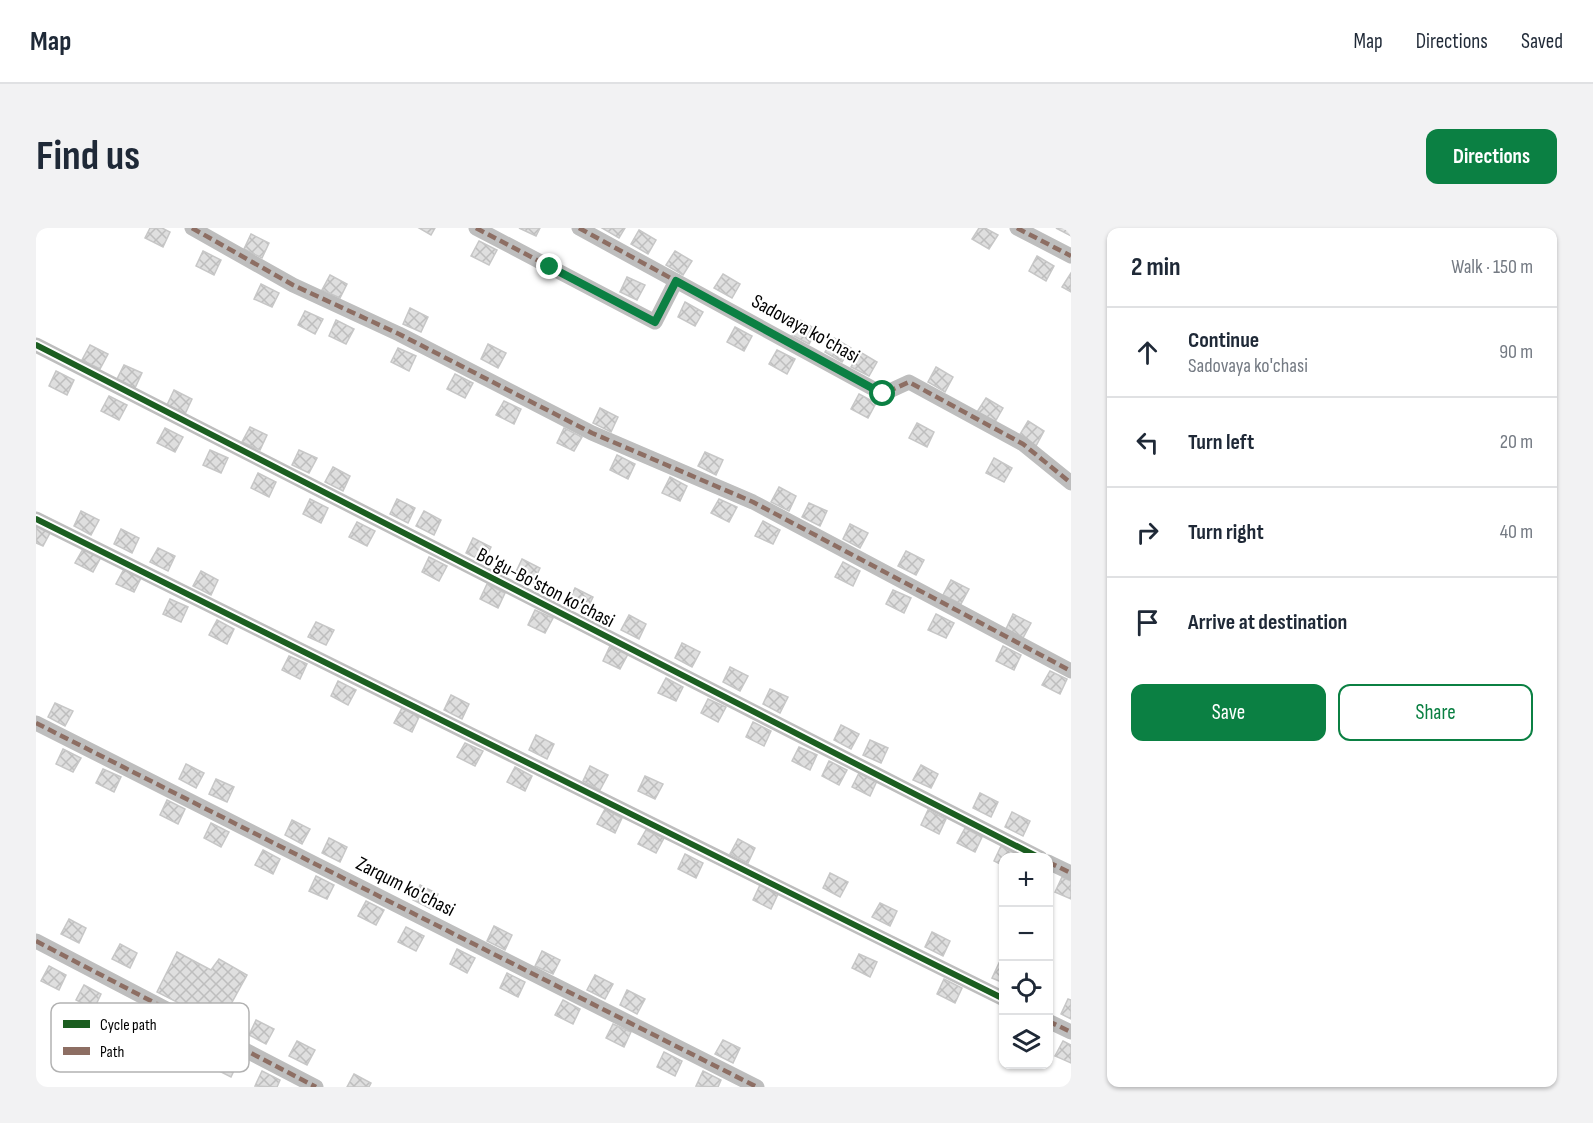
<!DOCTYPE html>
<meta charset="utf-8">
<style>
body{margin:0;font-family:"Sofia Sans Condensed",sans-serif;background:#f2f2f3;color:#1f2937}
.controls{position:absolute;right:18px;bottom:18px;display:grid;overflow:hidden;border-radius:12px;box-shadow:0 2px 4px #0004}
.controls button{width:54px;height:54px;display:grid;place-items:center;padding:0;border:0;border-bottom:2px solid #e0e1e3;background:#fff;color:#1f2937;font:30px sans-serif}
.stop{position:absolute;width:18px;height:18px;margin:-14px;border:4px solid #0b8043;border-radius:50%;background:#fff}
.stop.end{background:#0b8043;border-color:#fff;box-shadow:0 2px 6px #0008}
.list{margin:0;padding:0;list-style:none}
h2{display:flex;justify-content:space-between;align-items:center;height:78px;margin:0;padding:0 24px;font-size:26px}
h2 small{font-size:20px;font-weight:400;color:#747a83}
.list li{display:grid;grid-template-columns:39px 1fr auto;gap:18px;align-items:center;box-sizing:border-box;height:90px;padding:0 24px;border-top:2px solid #e0e1e3}
.list b{display:block;font-size:22px;white-space:nowrap}
.list p{margin:0;font-size:20px;white-space:nowrap;color:#747a83}
.list em{font-size:20px;font-style:normal;color:#747a83}
.actions{display:flex;gap:12px;padding:18px 24px}
.actions a{flex:1;padding:14px 0;border:2px solid #0b8043;border-radius:12px;text-align:center;font-size:21px;color:#0b8043}
.actions .main{background:#0b8043;color:#fff}
.icon{flex:none;width:33px;height:33px;fill:none;stroke:currentColor;stroke-width:2;stroke-linecap:round;stroke-linejoin:round}
.map{position:relative;flex:none;width:1035px;height:859px;overflow:hidden;border-radius:12px}
header{display:flex;align-items:center;gap:36px;box-sizing:border-box;height:84px;padding:0 30px;background:#fff;border-bottom:2px solid #e0e1e3}
header strong{font-size:28px}
nav{display:flex;gap:33px;margin-inline-start:auto;font-size:21px}
.intro{display:flex;align-items:center;justify-content:space-between;box-sizing:border-box;height:144px;padding:0 36px}
h1{margin:0;font-size:42px}
.button{padding:15px 27px;border-radius:12px;background:#0b8043;color:#fff;font-size:21px;font-weight:700}
main{display:flex;gap:36px;padding:0 36px}
aside{flex:1;background:#fff;border-radius:12px;box-shadow:0 2px 4px #0004}
.map>svg:first-child{display:block}
.building{fill:url(#building-cross-hatch);stroke:#c7c7c7;stroke-width:1.5}
.lines{fill:none;stroke-linecap:round;stroke-linejoin:round}
.street{stroke:#bebebe;stroke-width:15}
.quiet{stroke:#8d6e63;stroke-width:4.5;stroke-dasharray:9 4.5;stroke-linecap:butt}
.cycleway-casing{stroke:#fff;stroke-width:10}
.cycleway{stroke:#1b5e20;stroke-width:6}
.route{stroke:#0b8043;stroke-width:8}
.labels{text-anchor:middle;stroke-width:4.5;stroke-linejoin:round;paint-order:stroke}
.street-label{font-size:20px;fill:#000;stroke:#fff}
.key{fill:#fff;stroke:#b2b2b2;stroke-width:1.5}
.key-label{font-size:16px;fill:#000}
</style>
<header>
<strong>Map</strong>
<nav><a>Map</a><a>Directions</a><a>Saved</a></nav>
</header>
<div class="intro"><h1>Find us</h1><a class="button">Directions</a></div>
<main>
<div class="map">
<svg width="1035" height="859" viewBox="0 0 1035 859">
<defs>
<pattern id="building-cross-hatch" width="8" height="8" patternUnits="userSpaceOnUse" patternTransform="scale(1.5)"><rect width="8" height="8" fill="#dfdfdf"/><path d="M0 0l8 8M0 8l8-8" fill="none" stroke="#bebebe"/></pattern>
</defs>
<rect width="100%" height="100%" fill="#fff"/>
<!-- building -->
<g class="building">
<polygon points="114,0 126,0 134,4 127,19 109,10"/>
<polygon points="383,0 399,0 395,7"/>
<polygon points="483,0 504,0 500,8"/>
<polygon points="566,0 589,0 583,10"/>
<polygon points="943,0 949,0 962,7 953,21 936,11"/>
<polygon points="1020,0 1035,0 1035,8"/>
<polygon points="603,2 620,12 612,26 595,16"/>
<polygon points="215,6 233,15 226,30 208,21"/>
<polygon points="443,13 461,22 453,37 435,28"/>
<polygon points="167,23 185,32 178,47 160,38"/>
<polygon points="639,23 656,33 647,47 630,37"/>
<polygon points="1001,28 1018,38 1010,53 993,43"/>
<polygon points="1035,45 1035,64 1026,59"/>
<polygon points="687,46 704,56 696,70 678,60"/>
<polygon points="294,47 311,56 304,70 286,62"/>
<polygon points="591,49 609,57 601,72 584,64"/>
<polygon points="225,56 243,65 236,79 218,71"/>
<polygon points="649,74 667,84 659,98 642,89"/>
<polygon points="374,80 392,89 385,104 367,96"/>
<polygon points="269,83 287,91 279,106 262,97"/>
<polygon points="300,92 318,101 310,116 293,108"/>
<polygon points="764,92 781,102 773,116 756,107"/>
<polygon points="699,99 716,108 708,123 691,114"/>
<polygon points="798,110 815,120 806,134 789,124"/>
<polygon points="452,116 470,125 462,140 445,131"/>
<polygon points="54,117 72,126 64,141 46,132"/>
<polygon points="362,120 380,128 373,143 355,134"/>
<polygon points="741,122 759,131 751,146 733,136"/>
<polygon points="824,124 841,134 833,148 815,139"/>
<polygon points="88,137 106,145 99,160 81,151"/>
<polygon points="900,139 917,149 909,164 892,154"/>
<polygon points="20,143 38,152 31,167 13,158"/>
<polygon points="419,146 437,155 429,170 411,161"/>
<polygon points="138,162 156,171 149,186 131,177"/>
<polygon points="823,166 840,175 832,190 815,181"/>
<polygon points="73,168 91,177 83,192 65,183"/>
<polygon points="950,170 967,180 959,194 941,184"/>
<polygon points="468,173 485,181 478,196 460,187"/>
<polygon points="564,180 582,189 575,204 557,195"/>
<polygon points="992,193 1008,203 1000,218 983,208"/>
<polygon points="881,195 898,204 891,219 873,210"/>
<polygon points="214,199 231,207 224,222 206,214"/>
<polygon points="129,200 147,209 139,224 121,215"/>
<polygon points="528,200 546,209 538,223 521,215"/>
<polygon points="174,222 192,230 185,245 167,237"/>
<polygon points="263,222 281,230 273,245 256,237"/>
<polygon points="669,224 687,232 680,247 662,238"/>
<polygon points="581,227 599,236 592,251 574,242"/>
<polygon points="958,230 976,240 968,254 950,245"/>
<polygon points="297,239 314,248 307,263 289,254"/>
<polygon points="222,245 240,254 233,269 215,260"/>
<polygon points="634,249 651,258 644,273 626,265"/>
<polygon points="743,259 760,268 753,283 735,274"/>
<polygon points="274,271 292,280 285,295 267,286"/>
<polygon points="361,271 379,280 372,295 354,286"/>
<polygon points="683,271 701,279 693,294 675,285"/>
<polygon points="773,275 791,283 784,298 766,289"/>
<polygon points="45,283 63,292 55,307 38,298"/>
<polygon points="388,283 405,292 398,307 380,298"/>
<polygon points="727,293 744,302 737,316 719,308"/>
<polygon points="321,294 339,303 331,318 313,309"/>
<polygon points="0,296 15,303 7,318 0,315"/>
<polygon points="814,296 832,305 824,320 807,311"/>
<polygon points="85,301 103,310 96,325 78,316"/>
<polygon points="437,310 455,319 448,334 430,325"/>
<polygon points="122,320 139,328 132,343 114,334"/>
<polygon points="47,321 65,329 57,344 39,335"/>
<polygon points="870,323 888,332 880,347 862,338"/>
<polygon points="393,329 411,338 403,353 386,344"/>
<polygon points="486,331 504,340 497,355 479,346"/>
<polygon points="807,334 824,343 817,358 799,349"/>
<polygon points="88,341 105,350 98,364 80,356"/>
<polygon points="165,343 182,352 175,367 157,358"/>
<polygon points="915,352 933,361 925,376 907,367"/>
<polygon points="451,356 469,365 462,380 444,371"/>
<polygon points="539,360 557,369 550,384 532,375"/>
<polygon points="857,362 875,370 868,385 850,376"/>
<polygon points="134,371 152,379 145,394 127,386"/>
<polygon points="499,382 517,390 509,405 492,397"/>
<polygon points="900,386 918,395 910,410 892,402"/>
<polygon points="977,386 995,395 987,410 970,401"/>
<polygon points="593,387 610,396 603,411 585,402"/>
<polygon points="181,392 198,401 191,416 173,407"/>
<polygon points="280,394 298,402 290,417 272,409"/>
<polygon points="646,415 664,424 656,439 639,430"/>
<polygon points="574,418 592,426 584,441 567,433"/>
<polygon points="967,418 985,427 978,442 960,433"/>
<polygon points="253,428 271,436 264,451 246,442"/>
<polygon points="694,439 712,448 704,463 687,454"/>
<polygon points="1014,443 1031,451 1024,466 1006,457"/>
<polygon points="630,450 647,459 640,473 622,465"/>
<polygon points="302,453 320,462 312,477 295,468"/>
<polygon points="734,461 752,469 744,485 727,476"/>
<polygon points="415,467 433,476 426,491 408,482"/>
<polygon points="672,471 690,479 682,494 665,485"/>
<polygon points="19,475 37,483 29,498 12,489"/>
<polygon points="366,480 383,489 376,504 358,495"/>
<polygon points="717,494 735,503 728,518 710,509"/>
<polygon points="805,497 823,506 815,521 798,512"/>
<polygon points="500,507 518,516 511,531 493,522"/>
<polygon points="834,512 852,520 845,535 827,527"/>
<polygon points="429,515 447,523 439,538 421,529"/>
<polygon points="763,519 781,527 774,542 756,533"/>
<polygon points="27,521 45,530 37,544 20,536"/>
<polygon points="793,533 811,542 803,557 786,548"/>
<polygon points="150,536 168,545 160,560 143,551"/>
<polygon points="885,537 902,546 895,560 877,552"/>
<polygon points="554,538 572,547 564,562 547,553"/>
<polygon points="479,539 496,548 489,563 471,554"/>
<polygon points="67,541 85,549 78,564 60,555"/>
<polygon points="823,545 841,553 834,568 816,559"/>
<polygon points="609,548 627,556 619,571 602,563"/>
<polygon points="180,551 198,559 191,574 173,566"/>
<polygon points="944,565 962,574 955,589 937,580"/>
<polygon points="131,572 149,581 142,596 124,587"/>
<polygon points="569,581 586,590 579,605 561,596"/>
<polygon points="892,582 910,591 903,606 885,597"/>
<polygon points="976,584 994,593 987,608 969,599"/>
<polygon points="256,592 274,601 266,616 249,607"/>
<polygon points="175,595 193,604 185,619 168,610"/>
<polygon points="929,600 946,609 939,624 921,615"/>
<polygon points="610,602 628,610 620,625 602,616"/>
<polygon points="293,610 311,619 304,634 286,625"/>
<polygon points="702,611 719,620 712,635 694,626"/>
<polygon points="965,618 983,627 982,630 968,630 968,638 958,633"/>
<polygon points="227,622 244,631 237,646 219,637"/>
<polygon points="649,626 667,635 660,650 642,641"/>
<polygon points="794,645 812,654 804,669 787,660"/>
<polygon points="280,648 298,657 291,671 273,663"/>
<polygon points="1026,649 1035,653 1035,671 1019,664"/>
<polygon points="384,657 402,666 395,681 377,672"/>
<polygon points="724,657 742,666 735,681 717,672"/>
<polygon points="330,673 348,682 340,697 322,688"/>
<polygon points="844,675 861,683 854,698 836,689"/>
<polygon points="33,691 50,700 43,715 25,706"/>
<polygon points="458,698 476,707 469,722 451,713"/>
<polygon points="370,699 388,708 380,723 362,714"/>
<polygon points="896,704 914,713 907,728 889,719"/>
<polygon points="84,716 101,725 94,740 76,731"/>
<polygon points="421,721 439,730 431,745 414,736"/>
<polygon points="506,723 524,732 517,746 499,738"/>
<polygon points="141,724 175,742 183,731 211,747 184,796 121,764"/>
<polygon points="823,726 841,734 834,749 816,740"/>
<polygon points="963,735 968,737 968,755 956,750"/>
<polygon points="13,738 30,747 23,762 5,753"/>
<polygon points="471,745 489,754 482,769 464,760"/>
<polygon points="559,747 577,756 569,771 551,762"/>
<polygon points="908,751 926,760 919,775 901,766"/>
<polygon points="48,757 65,766 58,781 40,772"/>
<polygon points="591,762 609,771 601,786 584,777"/>
<polygon points="1032,771 1035,772 1035,791 1025,786"/>
<polygon points="527,772 544,781 537,796 519,787"/>
<polygon points="220,792 238,801 230,816 213,807"/>
<polygon points="577,796 595,804 588,819 570,810"/>
<polygon points="687,812 704,820 697,835 679,826"/>
<polygon points="261,813 279,822 271,837 253,828"/>
<polygon points="1027,813 1035,817 1035,835 1019,828"/>
<polygon points="628,824 646,833 639,848 621,839"/>
<polygon points="185,825 202,834 195,849 177,840"/>
<polygon points="226,843 244,852 241,859 219,858"/>
<polygon points="667,843 685,852 682,859 660,858"/>
<polygon points="318,846 335,855 333,859 311,859"/>
</g>
<g class="lines">
<!-- street -->
<g class="street">
<polyline points="156,0 257,57 363,106 556,205 717,274 1035,443"/>
<polyline points="440,0 619,94 640,53"/>
<polyline points="543,0 847,166 873,154 987,216 1035,255"/>
<polyline points="981,0 1035,28"/>
<polyline points="0,117 1004,630"/>
<polyline points="0,291 968,771"/>
<polyline points="0,495 721,859"/>
<polyline points="1012,634 1035,645"/>
<polyline points="0,713 280,859"/>
<polyline points="1012,793 1035,804"/>
</g>
<!-- quiet -->
<g class="quiet">
<polyline points="156,0 257,57 363,106 556,205 717,274 1035,443"/>
<polyline points="440,0 619,94 640,53"/>
<polyline points="543,0 847,166 873,154 987,216 1035,255"/>
<polyline points="981,0 1035,28"/>
<polyline points="0,495 721,859"/>
<polyline points="1012,634 1035,645"/>
<polyline points="0,713 280,859"/>
<polyline points="1012,793 1035,804"/>
</g>
<!-- cycleway casing -->
<g class="cycleway-casing">
<g id="cycleway">
<polyline points="0,117 1004,630"/>
<polyline points="0,291 968,771"/>
</g>
</g>
<!-- cycleway -->
<use href="#cycleway" class="cycleway"/>
</g>
<g class="lines">
<!-- route -->
<polyline class="route" points="514,39 619,94 640,53 847,166"/>
</g>
<g class="labels">
<!-- street labels -->
<g class="street-label">
<text transform="translate(770 100) rotate(29)" y="7">Sadovaya ko'chasi</text>
<text transform="translate(510 359) rotate(27)" y="7">Bo'gu-Bo'ston ko'chasi</text>
<text transform="translate(370 658) rotate(27)" y="7">Zarqum ko'chasi</text>
</g>
</g>
<!-- legend -->
<rect x="15" y="775" width="198" height="69" rx="9" class="key"/>
<rect x="27" y="792" width="27" height="8" fill="#1b5e20"/>
<rect x="27" y="819" width="27" height="8" fill="#8d6e63"/>
<g class="key-label">
<text x="64" y="802">Cycle path</text>
<text x="64" y="829">Path</text>
</g>
</svg>
<div class="controls">
<button>+</button>
<button>−</button>
<button><svg class="icon" aria-label="locate" viewBox="0 0 24 24"><circle cx="12" cy="12" r="6"/><path d="M12 2v4M12 18v4M2 12h4M18 12h4"/></svg></button>
<button><svg class="icon" aria-label="layers" viewBox="0 0 24 24"><path d="M12 4l9 5-9 5-9-5zM3 14l9 5 9-5"/></svg></button>
</div>
<div class="stop" style="left:847px;top:166px"></div>
<div class="stop end" style="left:514px;top:39px"></div>
</div>
<aside>
<h2>2 min<small>Walk · 150 m</small></h2>
<ul class="list">
<li><svg class="icon" aria-label="ahead" viewBox="0 0 24 24"><path d="M12 20V5M6 11l6-6 6 6"/></svg><div><b>Continue</b><p>Sadovaya ko'chasi</p></div><em>90 m</em></li>
<li><svg class="icon" aria-label="left" viewBox="0 0 24 24"><path d="M17 20v-9H6M10 6l-5 5 5 5"/></svg><div><b>Turn left</b></div><em>20 m</em></li>
<li><svg class="icon" aria-label="right" viewBox="0 0 24 24"><path d="M7 20v-9h11M14 6l5 5-5 5"/></svg><div><b>Turn right</b></div><em>40 m</em></li>
<li><svg class="icon" aria-label="arrive" viewBox="0 0 24 24"><path d="M6 21V4h12l-3 4 3 4H6"/></svg><div><b>Arrive at destination</b></div></li>
</ul>
<div class="actions"><a class="main">Save</a><a>Share</a></div>
</aside>
</main>
